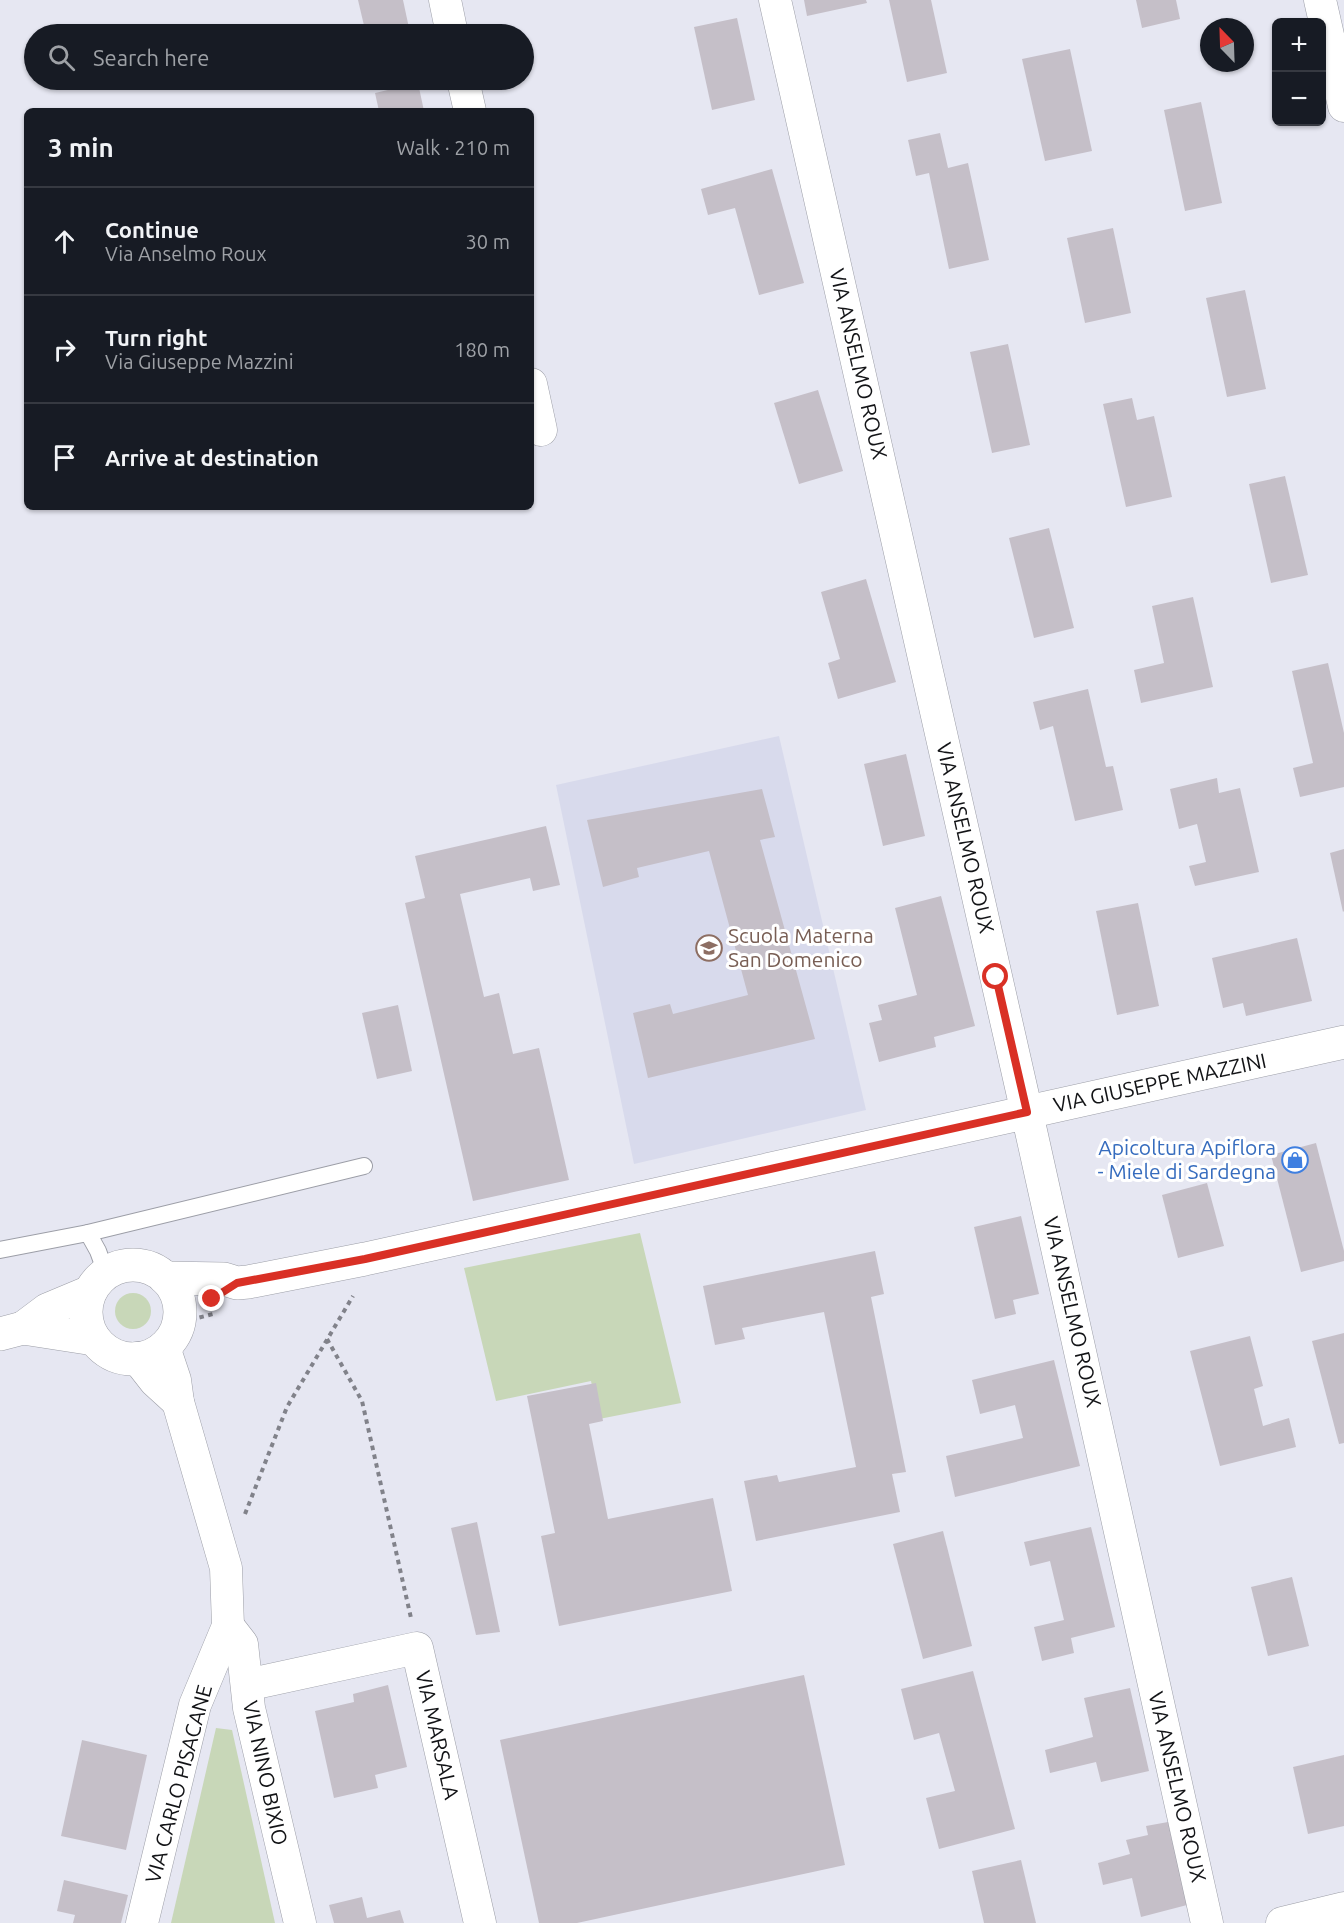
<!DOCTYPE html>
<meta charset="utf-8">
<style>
body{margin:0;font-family:Ubuntu,sans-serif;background:#20242c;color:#f1f3f6}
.controls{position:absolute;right:18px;top:18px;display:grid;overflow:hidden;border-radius:9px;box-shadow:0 2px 4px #0004}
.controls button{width:54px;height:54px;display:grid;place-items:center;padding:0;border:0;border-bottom:2px solid #363941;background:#171b24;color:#f1f3f6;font:30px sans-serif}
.compass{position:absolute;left:1200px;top:18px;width:54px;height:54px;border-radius:50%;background:#171b24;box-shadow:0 2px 4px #0004;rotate:337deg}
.stop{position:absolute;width:18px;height:18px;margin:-14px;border:4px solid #d93025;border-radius:50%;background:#fff}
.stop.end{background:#d93025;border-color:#fff;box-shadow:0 2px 6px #0008}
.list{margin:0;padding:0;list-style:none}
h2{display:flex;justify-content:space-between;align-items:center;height:78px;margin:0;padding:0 24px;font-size:26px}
h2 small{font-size:20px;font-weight:400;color:#9ea1a6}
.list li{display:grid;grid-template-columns:39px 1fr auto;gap:18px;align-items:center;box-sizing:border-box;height:108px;padding:0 24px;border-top:2px solid #363941}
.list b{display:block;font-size:22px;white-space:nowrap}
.list p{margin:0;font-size:20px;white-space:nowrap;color:#9ea1a6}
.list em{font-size:20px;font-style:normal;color:#9ea1a6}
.icon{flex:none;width:33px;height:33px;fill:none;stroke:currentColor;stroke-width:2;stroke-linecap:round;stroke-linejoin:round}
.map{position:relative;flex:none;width:1344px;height:1923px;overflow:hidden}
.search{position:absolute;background:#171b24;box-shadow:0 2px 4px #0004;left:24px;top:24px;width:510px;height:66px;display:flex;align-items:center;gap:15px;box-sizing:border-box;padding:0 21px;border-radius:33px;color:#9ea1a6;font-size:22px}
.panel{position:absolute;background:#171b24;box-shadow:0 2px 4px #0004;left:24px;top:108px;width:510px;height:402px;border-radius:9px}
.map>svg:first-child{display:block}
.built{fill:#d8daec}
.green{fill:#c8d7b8}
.building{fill:#c5bfc8}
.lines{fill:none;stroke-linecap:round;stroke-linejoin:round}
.service-casing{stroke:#9c9ea7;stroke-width:18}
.minor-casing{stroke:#9c9ea7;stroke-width:33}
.tertiary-casing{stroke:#9c9ea7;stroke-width:34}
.path{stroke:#81828a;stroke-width:4;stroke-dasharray:4.5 4.5;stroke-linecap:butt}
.service{stroke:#fff;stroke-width:16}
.minor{stroke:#fff;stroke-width:32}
.tertiary{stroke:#fff;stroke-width:33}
.route{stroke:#d93025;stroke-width:8}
.labels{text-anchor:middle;stroke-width:6;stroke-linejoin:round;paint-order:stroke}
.street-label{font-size:21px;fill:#121316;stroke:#fff}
.education-label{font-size:21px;fill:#785e54;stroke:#fff;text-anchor:start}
.shop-label{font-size:21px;fill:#366cbe;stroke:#fff;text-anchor:end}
</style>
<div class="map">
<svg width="1344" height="1923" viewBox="0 0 1344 1923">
<rect width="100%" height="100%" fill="#e6e7f2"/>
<!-- built -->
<polygon class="built" points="779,736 866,1110 634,1164 556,785"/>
<!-- green -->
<g class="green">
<polygon points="640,1233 681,1403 599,1419 591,1381 496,1401 464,1268"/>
<circle cx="133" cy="1311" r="18"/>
<polygon points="216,1728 232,1730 275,1923 171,1923"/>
</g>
<!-- building -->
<g class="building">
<polygon points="358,0 403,0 409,28 379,34 366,34"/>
<polygon points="804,0 866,0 867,3 807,16"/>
<polygon points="889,0 931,0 947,73 907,82"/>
<polygon points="1136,0 1176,0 1180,19 1142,28"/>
<polygon points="737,18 755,100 712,110 694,27"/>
<polygon points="1070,49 1092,151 1045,161 1022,59"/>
<polygon points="418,83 424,111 379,111 375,93"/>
<polygon points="1201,102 1222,203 1185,211 1164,110"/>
<polygon points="940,133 948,168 968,163 989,260 949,269 929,173 916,176 908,140"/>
<polygon points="772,169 804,283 759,295 735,208 708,215 701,189"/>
<polygon points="1113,228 1131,313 1085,323 1067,238"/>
<polygon points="1245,290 1266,389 1227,397 1206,298"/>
<polygon points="1008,344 1030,445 992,453 970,352"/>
<polygon points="818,390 843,471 799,484 774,403"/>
<polygon points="1132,398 1137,420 1154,416 1172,497 1126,507 1103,404"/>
<polygon points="1285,476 1308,575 1271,583 1249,484"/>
<polygon points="1049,528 1074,628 1034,638 1009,538"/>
<polygon points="866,579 896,682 838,699 828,663 840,659 821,592"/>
<polygon points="1193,597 1213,687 1141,703 1134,670 1164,663 1152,606"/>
<polygon points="1328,663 1344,733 1344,787 1300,797 1293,768 1313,763 1292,671"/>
<polygon points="1088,689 1106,767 1113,766 1123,810 1075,821 1053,726 1040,730 1033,702"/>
<polygon points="906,754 925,836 883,846 864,764"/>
<polygon points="1217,778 1219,793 1240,788 1259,872 1195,886 1189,866 1206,862 1197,824 1179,829 1170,789"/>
<polygon points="762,789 775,837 760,840 815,1039 648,1078 633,1013 670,1004 673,1014 748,995 709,851 637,868 639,877 603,887 587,820"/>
<polygon points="546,826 560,885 533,891 530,878 460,894 484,997 499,993 513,1054 539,1048 569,1180 473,1201 405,903 425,898 415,856"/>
<polygon points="1344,849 1344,911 1343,912 1330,853"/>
<polygon points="941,896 975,1026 934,1037 936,1047 879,1062 869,1023 882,1020 878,1005 917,995 895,908"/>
<polygon points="1138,903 1159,1006 1117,1015 1096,911"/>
<polygon points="1297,938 1312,1001 1246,1016 1243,1003 1223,1008 1212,958"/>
<polygon points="398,1005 412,1071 377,1079 362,1013"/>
<polygon points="1316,1143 1344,1251 1344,1261 1301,1272 1271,1155"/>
<polygon points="1207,1183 1224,1246 1178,1258 1162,1195"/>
<polygon points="1021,1216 1039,1294 1013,1300 1016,1314 995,1319 974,1227"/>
<polygon points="875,1251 884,1294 871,1297 906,1472 892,1474 900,1512 756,1541 744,1481 777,1475 779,1482 856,1467 824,1312 742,1328 745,1339 715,1345 703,1286"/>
<polygon points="1344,1333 1344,1443 1339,1444 1312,1341"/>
<polygon points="1250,1336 1263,1386 1254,1389 1263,1426 1289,1418 1296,1447 1220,1466 1190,1351"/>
<polygon points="1054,1360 1080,1466 955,1497 946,1456 1023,1438 1015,1405 980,1414 972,1380"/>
<polygon points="596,1383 603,1421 589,1424 608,1519 713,1498 732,1591 559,1626 541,1536 555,1533 527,1396"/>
<polygon points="477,1522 500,1632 476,1635 451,1528"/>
<polygon points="1091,1527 1115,1627 1071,1638 1074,1653 1042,1661 1034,1627 1064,1620 1050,1561 1030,1566 1024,1542"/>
<polygon points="943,1531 972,1646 923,1659 893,1544"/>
<polygon points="1292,1577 1309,1646 1268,1656 1251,1587"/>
<polygon points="973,1671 1015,1829 939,1849 926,1798 955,1791 939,1733 914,1740 901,1689"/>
<polygon points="804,1675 845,1865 577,1923 539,1923 500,1740"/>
<polygon points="388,1685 407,1767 375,1775 378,1788 334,1798 315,1711 354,1702 353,1694"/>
<polygon points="1130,1688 1149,1771 1101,1782 1096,1762 1050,1773 1045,1750 1093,1737 1084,1698"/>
<polygon points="82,1740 147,1755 126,1850 61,1836"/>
<polygon points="1344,1755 1344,1826 1308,1834 1293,1767"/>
<polygon points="1168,1822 1187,1905 1141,1917 1132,1878 1103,1885 1098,1863 1130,1854 1126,1840 1148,1835 1146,1826"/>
<polygon points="1021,1860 1036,1923 984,1923 972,1871"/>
<polygon points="64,1880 128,1895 121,1923 73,1923 75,1915 57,1911"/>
<polygon points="362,1897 367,1918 400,1910 404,1923 334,1923 329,1905"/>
</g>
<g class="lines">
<!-- service casing -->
<g class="service-casing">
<g id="service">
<polyline points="88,1233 364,1166"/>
<polyline points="0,1250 88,1233 98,1251 106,1273"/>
</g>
</g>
<!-- minor casing -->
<g class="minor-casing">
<g id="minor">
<polyline points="445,0 452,34"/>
<polyline points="775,0 1031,1131 1207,1923"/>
<polyline points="1320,0 1344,106"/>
<polyline points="463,80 470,111"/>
<polyline points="531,384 541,430"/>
<polyline points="137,1358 155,1381 178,1402"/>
<polyline points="228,1626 242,1644 249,1708 300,1923"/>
<polyline points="247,1685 417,1648 480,1923"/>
<polyline points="142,1923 195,1705 228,1626 226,1568 178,1402 175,1380 164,1347"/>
<polyline points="1282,1923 1344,1908"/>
</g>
</g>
<!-- tertiary casing -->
<g class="tertiary-casing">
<g id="tertiary">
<circle cx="133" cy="1312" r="47"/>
<polyline points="165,1278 224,1279 237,1283 248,1282 365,1259 1344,1042"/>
<polyline points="23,1328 47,1310 90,1292"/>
<polyline points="0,1334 23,1328 94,1339"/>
</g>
</g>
<!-- path -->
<g class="path">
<polyline points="182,1322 213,1314"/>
<polyline points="327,1339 362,1401 411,1618"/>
<polyline points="245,1514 287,1407 353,1296"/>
</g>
<!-- service -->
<use href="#service" class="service"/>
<!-- minor -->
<use href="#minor" class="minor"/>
<!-- tertiary -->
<use href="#tertiary" class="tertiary"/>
</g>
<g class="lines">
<!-- route -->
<polyline class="route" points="212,1299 237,1283 365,1259 1027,1112 996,977"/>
</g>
<!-- icons -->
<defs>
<g id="school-ring" transform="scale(1.35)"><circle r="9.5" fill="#fff" stroke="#8d6e63" stroke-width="1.5"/><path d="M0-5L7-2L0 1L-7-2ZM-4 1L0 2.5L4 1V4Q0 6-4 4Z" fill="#8d6e63"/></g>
<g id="shop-ring" transform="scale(1.35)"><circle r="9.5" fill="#fff" stroke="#3f7fe0" stroke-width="1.5"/><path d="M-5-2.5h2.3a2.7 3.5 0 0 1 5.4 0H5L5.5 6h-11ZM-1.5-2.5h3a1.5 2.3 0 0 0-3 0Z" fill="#3f7fe0"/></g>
</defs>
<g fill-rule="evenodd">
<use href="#school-ring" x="709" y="948"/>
<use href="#shop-ring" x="1295" y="1160"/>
</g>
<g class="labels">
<!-- street labels -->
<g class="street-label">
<text transform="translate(858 364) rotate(77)" y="7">VIA ANSELMO ROUX</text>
<text transform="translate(965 838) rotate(77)" y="7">VIA ANSELMO ROUX</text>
<text transform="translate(1160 1083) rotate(-12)" y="7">VIA GIUSEPPE MAZZINI</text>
<text transform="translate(1072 1312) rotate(77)" y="7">VIA ANSELMO ROUX</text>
<text transform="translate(437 1735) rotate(77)" y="7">VIA MARSALA</text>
<text transform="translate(265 1773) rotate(78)" y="7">VIA NINO BIXIO</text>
<text transform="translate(179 1784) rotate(-75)" y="7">VIA CARLO PISACANE</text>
<text transform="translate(1177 1787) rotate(77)" y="7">VIA ANSELMO ROUX</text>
</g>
<!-- education labels -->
<g class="education-label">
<text x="728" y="943">Scuola Materna<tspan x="728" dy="24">San Domenico</tspan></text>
</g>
<!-- shop labels -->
<g class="shop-label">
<text x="1276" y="1155">Apicoltura Apiflora<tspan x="1276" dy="24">- Miele di Sardegna</tspan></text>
</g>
</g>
</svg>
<div class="controls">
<button>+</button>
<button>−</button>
</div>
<svg class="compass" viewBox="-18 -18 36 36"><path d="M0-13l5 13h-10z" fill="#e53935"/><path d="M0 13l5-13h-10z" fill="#9ea1a6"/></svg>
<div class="stop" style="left:996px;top:977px"></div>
<div class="stop end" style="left:212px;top:1299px"></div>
<div class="search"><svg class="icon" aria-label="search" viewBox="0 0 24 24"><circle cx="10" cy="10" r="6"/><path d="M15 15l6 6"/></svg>Search here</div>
<section class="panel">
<h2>3 min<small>Walk · 210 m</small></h2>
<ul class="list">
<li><svg class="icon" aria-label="ahead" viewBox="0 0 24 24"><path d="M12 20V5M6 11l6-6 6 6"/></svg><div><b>Continue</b><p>Via Anselmo Roux</p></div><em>30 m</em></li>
<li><svg class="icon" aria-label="right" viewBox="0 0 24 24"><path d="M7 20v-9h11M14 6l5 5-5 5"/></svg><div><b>Turn right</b><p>Via Giuseppe Mazzini</p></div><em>180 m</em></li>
<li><svg class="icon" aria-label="arrive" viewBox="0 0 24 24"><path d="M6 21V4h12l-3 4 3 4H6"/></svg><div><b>Arrive at destination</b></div></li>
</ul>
</section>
</div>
